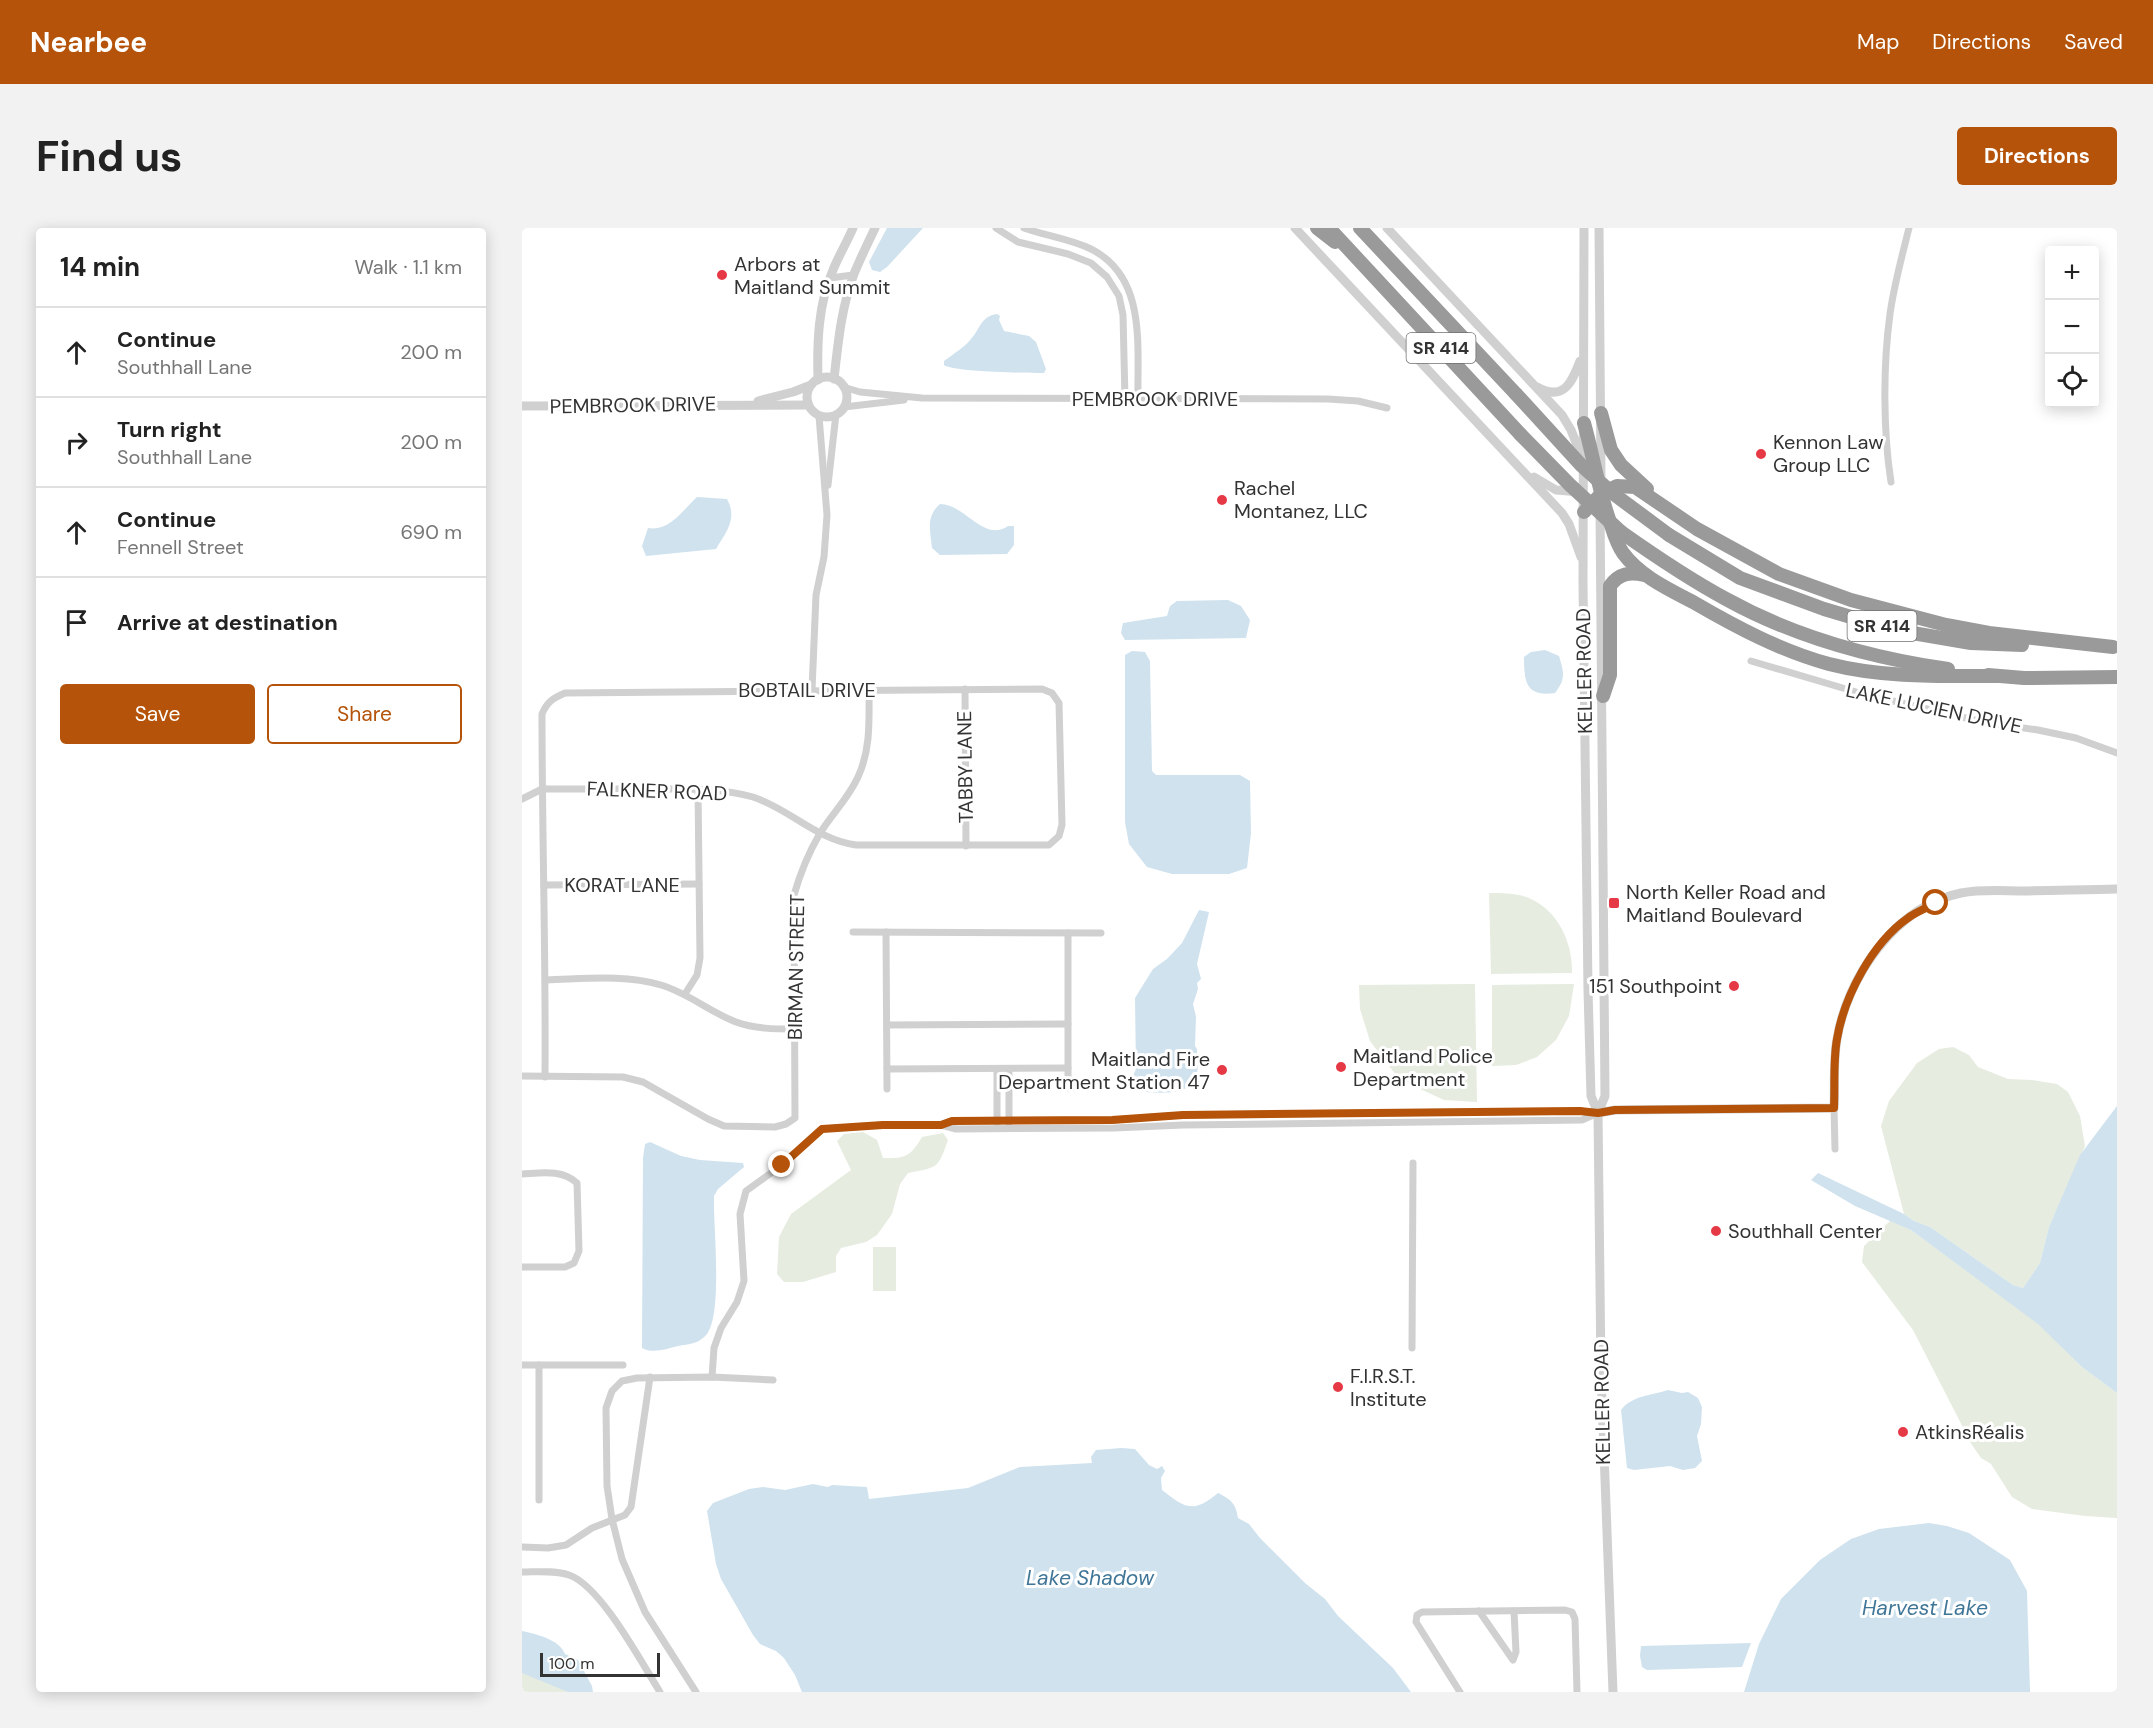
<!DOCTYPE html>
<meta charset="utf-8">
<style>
body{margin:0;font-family:"DM Sans",sans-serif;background:#f2f2f2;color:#222}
.controls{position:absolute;right:18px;top:18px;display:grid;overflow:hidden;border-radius:6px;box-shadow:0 3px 15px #0003}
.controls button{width:54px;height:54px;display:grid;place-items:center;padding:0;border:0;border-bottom:2px solid #e0e0e0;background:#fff;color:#222;font:30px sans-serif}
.scale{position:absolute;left:18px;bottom:15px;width:120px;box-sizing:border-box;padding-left:6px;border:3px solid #333;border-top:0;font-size:16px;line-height:21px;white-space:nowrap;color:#333;-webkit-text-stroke:4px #fff;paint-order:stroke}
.stop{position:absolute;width:18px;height:18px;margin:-14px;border:4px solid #b45309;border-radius:50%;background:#fff}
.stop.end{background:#b45309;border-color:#fff;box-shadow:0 2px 6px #0008}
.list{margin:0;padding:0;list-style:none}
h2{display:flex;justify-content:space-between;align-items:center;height:78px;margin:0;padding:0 24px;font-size:26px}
h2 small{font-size:20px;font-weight:400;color:#767676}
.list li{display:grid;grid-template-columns:39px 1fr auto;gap:18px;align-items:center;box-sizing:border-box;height:90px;padding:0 24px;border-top:2px solid #e0e0e0}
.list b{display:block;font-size:22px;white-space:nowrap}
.list p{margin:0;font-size:20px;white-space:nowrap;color:#767676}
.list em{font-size:20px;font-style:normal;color:#767676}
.actions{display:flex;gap:12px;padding:18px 24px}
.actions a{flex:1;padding:14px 0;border:2px solid #b45309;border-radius:6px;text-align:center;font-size:21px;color:#b45309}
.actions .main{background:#b45309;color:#fff}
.icon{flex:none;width:33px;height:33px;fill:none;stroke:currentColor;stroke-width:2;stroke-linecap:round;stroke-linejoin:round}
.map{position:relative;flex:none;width:1595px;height:1464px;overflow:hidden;border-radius:6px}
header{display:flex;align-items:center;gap:36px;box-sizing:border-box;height:84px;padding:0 30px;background:#b45309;color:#fff}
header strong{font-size:28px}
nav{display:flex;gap:33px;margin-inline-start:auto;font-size:21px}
.intro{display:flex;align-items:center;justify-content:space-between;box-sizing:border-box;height:144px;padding:0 36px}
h1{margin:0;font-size:42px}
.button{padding:15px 27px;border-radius:6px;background:#b45309;color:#fff;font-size:21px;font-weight:700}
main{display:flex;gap:36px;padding:0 36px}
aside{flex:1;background:#fff;border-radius:6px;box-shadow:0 3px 15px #0003}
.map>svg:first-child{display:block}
.green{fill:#e6ecdf}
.water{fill:#cfe2ee}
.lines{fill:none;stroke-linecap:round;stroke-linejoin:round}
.minor{stroke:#d0d0d0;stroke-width:7}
.tertiary{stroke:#d0d0d0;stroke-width:9}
.motorway{stroke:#9a9a9a;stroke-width:14}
.motorway-bridge{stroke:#9a9a9a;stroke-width:14}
.route{stroke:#b45309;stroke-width:8}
.poi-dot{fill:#e63946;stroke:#fff;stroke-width:2}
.labels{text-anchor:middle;stroke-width:6;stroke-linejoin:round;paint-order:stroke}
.shield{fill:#fff;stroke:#707070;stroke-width:1.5}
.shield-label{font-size:18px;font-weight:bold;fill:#333}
.poi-label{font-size:20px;fill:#333;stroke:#fff;text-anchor:start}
.street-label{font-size:20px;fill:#333;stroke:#fff}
.water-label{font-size:21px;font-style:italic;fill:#3f7597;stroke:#fff}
</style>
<header>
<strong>Nearbee</strong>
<nav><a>Map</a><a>Directions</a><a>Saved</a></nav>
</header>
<div class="intro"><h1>Find us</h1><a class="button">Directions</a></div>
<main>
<aside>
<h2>14 min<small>Walk · 1.1 km</small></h2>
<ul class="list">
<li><svg class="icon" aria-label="ahead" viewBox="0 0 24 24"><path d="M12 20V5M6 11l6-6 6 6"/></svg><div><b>Continue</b><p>Southhall Lane</p></div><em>200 m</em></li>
<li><svg class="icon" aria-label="right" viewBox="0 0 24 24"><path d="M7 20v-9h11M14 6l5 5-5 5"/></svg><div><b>Turn right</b><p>Southhall Lane</p></div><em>200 m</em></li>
<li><svg class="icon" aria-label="ahead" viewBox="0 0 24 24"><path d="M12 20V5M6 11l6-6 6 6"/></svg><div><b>Continue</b><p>Fennell Street</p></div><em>690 m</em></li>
<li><svg class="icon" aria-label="arrive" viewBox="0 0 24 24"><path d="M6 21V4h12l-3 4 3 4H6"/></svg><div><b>Arrive at destination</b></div></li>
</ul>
<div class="actions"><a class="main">Save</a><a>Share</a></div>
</aside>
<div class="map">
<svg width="1595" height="1464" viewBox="0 0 1595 1464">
<rect width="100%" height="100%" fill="#fff"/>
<!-- green -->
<g class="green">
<path d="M967,665C981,665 997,665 1009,671C1037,684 1051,716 1050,745L969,746Z"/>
<polygon points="953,756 955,874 922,872 877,851 848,813 838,781 837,757"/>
<polygon points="1052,756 1047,788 1034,812 1015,829 994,837 970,838 970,757"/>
<polygon points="1431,819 1447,827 1456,839 1486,851 1510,852 1535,856 1546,864 1558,888 1563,918 1527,999 1518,1035 1501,1060 1491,1057 1408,999 1392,993 1382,986 1359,898 1367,873 1395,835 1417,821"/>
<path d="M341,904L355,912L361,930C383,931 389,928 400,909L421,905L426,912C416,941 416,939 386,945L378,956L370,986L355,1007L344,1014L319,1020L314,1028V1044L281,1054H262L255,1046L257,1009L269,986L329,942L315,913L322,906Z"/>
<polygon points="1369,992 1389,1002 1517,1096 1560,1139 1595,1165 1595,1290 1563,1288 1510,1281 1490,1269 1469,1236 1459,1230 1450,1217 1391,1102 1340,1034 1342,1018"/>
<rect x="351" y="1019" width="23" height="44"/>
<polygon points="0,1429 43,1462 46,1464 0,1464"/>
</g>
<!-- water -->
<g class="water">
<polygon points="365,0 401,0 365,39 358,44 350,42 347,34"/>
<path d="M475,86L478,88L477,92L482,103L507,108L514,114L524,141L522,145C505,145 432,144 422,137V133C431,126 442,120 449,111C458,101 459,88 475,86Z"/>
<path d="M175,269L205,271C216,291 204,304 194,321L124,328L120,318L126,300C147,304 161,282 175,269Z"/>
<path d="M418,276C443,276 462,315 486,298H492V317L485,326L418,327L410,320C408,302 404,288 418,276Z"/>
<polygon points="706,372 719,378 728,392 724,410 603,412 599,405 601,395 645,388 648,378 655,373"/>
<path d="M1023,422L1037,428C1042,445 1044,451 1033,465C1004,469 1002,454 1002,429L1009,424Z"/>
<polygon points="610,423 623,424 628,433 630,543 634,547 718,547 728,553 729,605 725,640 707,646 650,646 625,639 607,616 603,594 603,427"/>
<path d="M677,682L687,684L675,736L679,751L675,755L676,761L671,776L674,789L673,818L675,821C675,828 677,837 675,845C669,870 638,864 618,864L613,862L611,848L614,841L613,770L631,741L645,731L660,715Z"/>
<polygon points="1595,878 1595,1165 1560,1139 1516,1096 1389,1002 1333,978 1289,952 1296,945 1382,986 1392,993 1408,999 1491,1057 1501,1060 1518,1035 1527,999 1558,927"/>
<path d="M128,914L159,928L178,932L221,935L222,939L196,961L192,968C191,998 201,1084 185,1106C177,1116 167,1116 156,1118C144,1121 131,1126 120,1120L121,930L123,916Z"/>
<path d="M1146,1162L1160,1165L1166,1164L1176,1170L1180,1179L1179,1196L1175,1208L1180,1233L1173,1240L1161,1242L1148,1238L1112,1242L1105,1240L1099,1182C1111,1167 1128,1168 1146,1162Z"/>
<path d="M599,1220L613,1221L627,1237L635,1241L640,1238L643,1243L639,1250L640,1262C663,1280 671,1286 696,1265C708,1271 714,1275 716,1290L727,1296L738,1310L783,1355L803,1371L816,1388L871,1440L889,1464H280L273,1447L262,1430L254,1423L238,1416L231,1407L199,1351L194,1336L185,1283L191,1275L227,1261L241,1259L263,1262L291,1256L306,1259L310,1257L345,1259L347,1271L446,1260L498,1239L570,1235L569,1229L574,1222Z"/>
<polygon points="1407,1295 1425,1298 1447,1305 1488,1332 1505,1363 1508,1464 1222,1464 1237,1416 1259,1371 1298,1332 1329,1311 1357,1301"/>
<path d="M0,1403C14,1406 37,1411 43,1426L56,1432L70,1458L71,1464H46L0,1445Z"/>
<polygon points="1229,1415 1220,1439 1125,1442 1120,1439 1118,1428 1119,1418"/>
</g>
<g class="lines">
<!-- minor -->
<g class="minor">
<polyline points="474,0 496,14 546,26 569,35 585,49 597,68 601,87 603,171"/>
<path d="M502,0C524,8 548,11 569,21C625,49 615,118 616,171"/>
<polyline points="308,50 331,47"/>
<polyline points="321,159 338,164 400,170 806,171 836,173 865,180"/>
<polyline points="322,179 382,172"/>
<path d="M1369,254C1361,203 1361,137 1368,86C1372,57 1380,28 1387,0"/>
<polyline points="306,257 314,186"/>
<polyline points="1229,433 1341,466 1461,494 1516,502 1554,510 1595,525"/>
<polyline points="443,461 444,618"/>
<polyline points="290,462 294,367 302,329 305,287 297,188"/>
<path d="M0,571L20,561C59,561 97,561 135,561C167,561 200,560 231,569C268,581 295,612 334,617H527L537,608L540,597L537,475L530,465L520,461L43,465C31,470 25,474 20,486C20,607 24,728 23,849"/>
<polyline points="22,657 177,656"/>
<polyline points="331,704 579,705"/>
<polyline points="364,704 365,861"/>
<polyline points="546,705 546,860"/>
<path d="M24,752C62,751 102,746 139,757C166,765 188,784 214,794C233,801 253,801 273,801"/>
<polyline points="163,766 175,747 178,730 176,562"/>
<polyline points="365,797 546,796"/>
<polyline points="365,841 546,840"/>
<polyline points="487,841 487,895"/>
<path d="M0,848L101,849L121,854L186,891L202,898L253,899L264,896L273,890L272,667C278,646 286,626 297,607C309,587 326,571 336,549C349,521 347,491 347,462"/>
<polyline points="1312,880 1313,921"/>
<polyline points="475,895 475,841"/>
<polyline points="419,897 430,893 590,892 661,887 1058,883 1075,885"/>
<path d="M0,946C19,945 40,941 55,955L57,1023L52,1035L43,1039H0"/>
<polyline points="890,1120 891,935"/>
<polyline points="0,1137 101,1137"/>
<polyline points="190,1149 192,1120 199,1100 215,1074 222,1053 218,986 224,963 260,937 300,901 361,897 419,897 434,901 592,900 661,897 1060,892 1076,885"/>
<polyline points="17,1272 17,1137"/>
<polyline points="0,1319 26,1320 44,1317 70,1300 103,1287 109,1279 128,1149"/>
<path d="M0,1344C15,1344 32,1342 47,1347C79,1358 119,1434 138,1464"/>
<polyline points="957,1383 991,1432 994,1424 992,1383"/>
<polyline points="174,1464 123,1384 100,1331 90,1291 85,1258 84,1180 90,1163 100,1153 115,1150 190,1149 251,1152"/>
<polyline points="938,1464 894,1394 895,1387 900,1384 1043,1382 1050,1384 1053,1391 1055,1464"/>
</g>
<!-- tertiary -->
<g class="tertiary">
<polyline points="773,0 1040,285 1047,296 1059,329"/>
<polyline points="865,0 1040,187 1049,202 1059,227"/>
<polyline points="1062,0 1061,355 1066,762 1069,868 1076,885 1079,1144 1091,1464"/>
<polyline points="1077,0 1079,248"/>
<circle cx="305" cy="169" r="20"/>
<path d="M312,151C316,116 319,80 332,46C338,31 346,15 353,0"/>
<path d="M296,152C295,115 296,76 311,42C317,27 325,14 331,0"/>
<path d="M1015,159C1042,174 1050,154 1058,133"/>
<polyline points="236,173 271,164 289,157"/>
<polyline points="0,178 286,177"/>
<polyline points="1012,249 1034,262 1058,264"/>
<polyline points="1076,885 1083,868 1078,282"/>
<path d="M1076,885L1093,882L1312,880C1313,857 1311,833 1315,811C1325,749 1374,678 1439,665C1460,661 1482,663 1503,663C1534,662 1564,662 1595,661"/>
</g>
<!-- motorway -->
<g class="motorway">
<polyline points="795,0 813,14"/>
<polyline points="807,0 999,207"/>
<polyline points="838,0 994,166"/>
<polyline points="1079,185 1089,222 1099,237 1125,261"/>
<path d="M1062,195C1071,227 1076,260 1087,291C1091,303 1094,315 1101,325C1118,348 1146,361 1171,374C1214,399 1259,423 1307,436C1361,450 1419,448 1474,448"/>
<polyline points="1062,284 1079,266 1095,258 1113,259 1175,301 1257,346 1329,372 1424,397 1467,405 1591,419"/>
<path d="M1099,304C1133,328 1167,351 1204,371C1271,408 1350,430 1426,441"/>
<polyline points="1147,307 1218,350 1302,381 1373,402 1449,415 1500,417"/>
<polyline points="1466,447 1502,450 1595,449"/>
<path d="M1081,468L1088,447V358C1097,345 1108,344 1122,347"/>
</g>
<!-- motorway-bridge -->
<g class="motorway-bridge">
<polyline points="994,166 1059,237 1089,264 1147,307"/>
<polyline points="999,207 1048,257 1099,304"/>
</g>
</g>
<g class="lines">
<!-- route -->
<path class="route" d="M260,937L300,901L361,897H419L430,893L590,892L661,887L1058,883L1076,885L1093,882L1312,880C1313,857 1311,833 1315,811C1322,769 1350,715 1386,690C1394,684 1405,680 1414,675"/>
</g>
<!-- markers -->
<g class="poi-dot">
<circle cx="200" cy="47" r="6"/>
<circle cx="1239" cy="226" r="6"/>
<circle cx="700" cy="272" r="6"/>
<rect x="1086" y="669" width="12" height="12" rx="3"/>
<circle cx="1212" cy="758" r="6"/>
<circle cx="819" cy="839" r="6"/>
<circle cx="700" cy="842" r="6"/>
<circle cx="1194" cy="1003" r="6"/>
<circle cx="816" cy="1159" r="6"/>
<circle cx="1381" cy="1204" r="6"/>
</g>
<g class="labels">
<!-- shield labels -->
<g class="shield">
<rect x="884.5" y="105" width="69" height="30" rx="4.5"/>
<rect x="1325.5" y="383" width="69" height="30" rx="4.5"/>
</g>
<g class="shield-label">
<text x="919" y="126">SR 414</text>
<text x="1360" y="404">SR 414</text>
</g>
<!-- poi labels -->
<g class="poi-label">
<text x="212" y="43">Arbors at<tspan x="212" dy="23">Maitland Summit</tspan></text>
<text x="1251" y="221">Kennon Law<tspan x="1251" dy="23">Group LLC</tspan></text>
<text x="712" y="267">Rachel<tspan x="712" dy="23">Montanez, LLC</tspan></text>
<text x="1104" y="671">North Keller Road and<tspan x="1104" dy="23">Maitland Boulevard</tspan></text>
<text x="1200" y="765" text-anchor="end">151 Southpoint</text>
<text x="831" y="835">Maitland Police<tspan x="831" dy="23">Department</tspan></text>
<text x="688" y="838" text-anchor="end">Maitland Fire<tspan x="688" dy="23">Department Station 47</tspan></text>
<text x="1206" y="1010">Southhall Center</text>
<text x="828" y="1155">F.I.R.S.T.<tspan x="828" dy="23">Institute</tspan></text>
<text x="1393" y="1211">AtkinsRéalis</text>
</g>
<!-- street labels -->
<g class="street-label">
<text x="633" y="178">PEMBROOK DRIVE</text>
<text transform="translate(111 177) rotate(-1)" y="7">PEMBROOK DRIVE</text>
<text transform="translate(1062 443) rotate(-91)" y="7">KELLER ROAD</text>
<text x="285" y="469">BOBTAIL DRIVE</text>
<text transform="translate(1412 480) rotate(12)" y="7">LAKE LUCIEN DRIVE</text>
<text transform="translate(443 539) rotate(-91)" y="7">TABBY LANE</text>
<text transform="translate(135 563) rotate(2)" y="7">FALKNER ROAD</text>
<text x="100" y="664">KORAT LANE</text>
<text transform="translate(274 739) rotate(-89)" y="7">BIRMAN STREET</text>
<text transform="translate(1080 1174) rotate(-91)" y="7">KELLER ROAD</text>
</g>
<!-- water labels -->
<g class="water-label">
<text x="568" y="1357">Lake Shadow</text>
<text x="1403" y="1387">Harvest Lake</text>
</g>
</g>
</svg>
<div class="controls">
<button>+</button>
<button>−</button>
<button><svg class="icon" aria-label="locate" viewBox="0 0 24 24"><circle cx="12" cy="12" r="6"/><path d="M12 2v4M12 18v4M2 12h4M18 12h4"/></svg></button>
</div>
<div class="scale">100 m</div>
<div class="stop" style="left:1414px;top:675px"></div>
<div class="stop end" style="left:260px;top:937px"></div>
</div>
</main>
